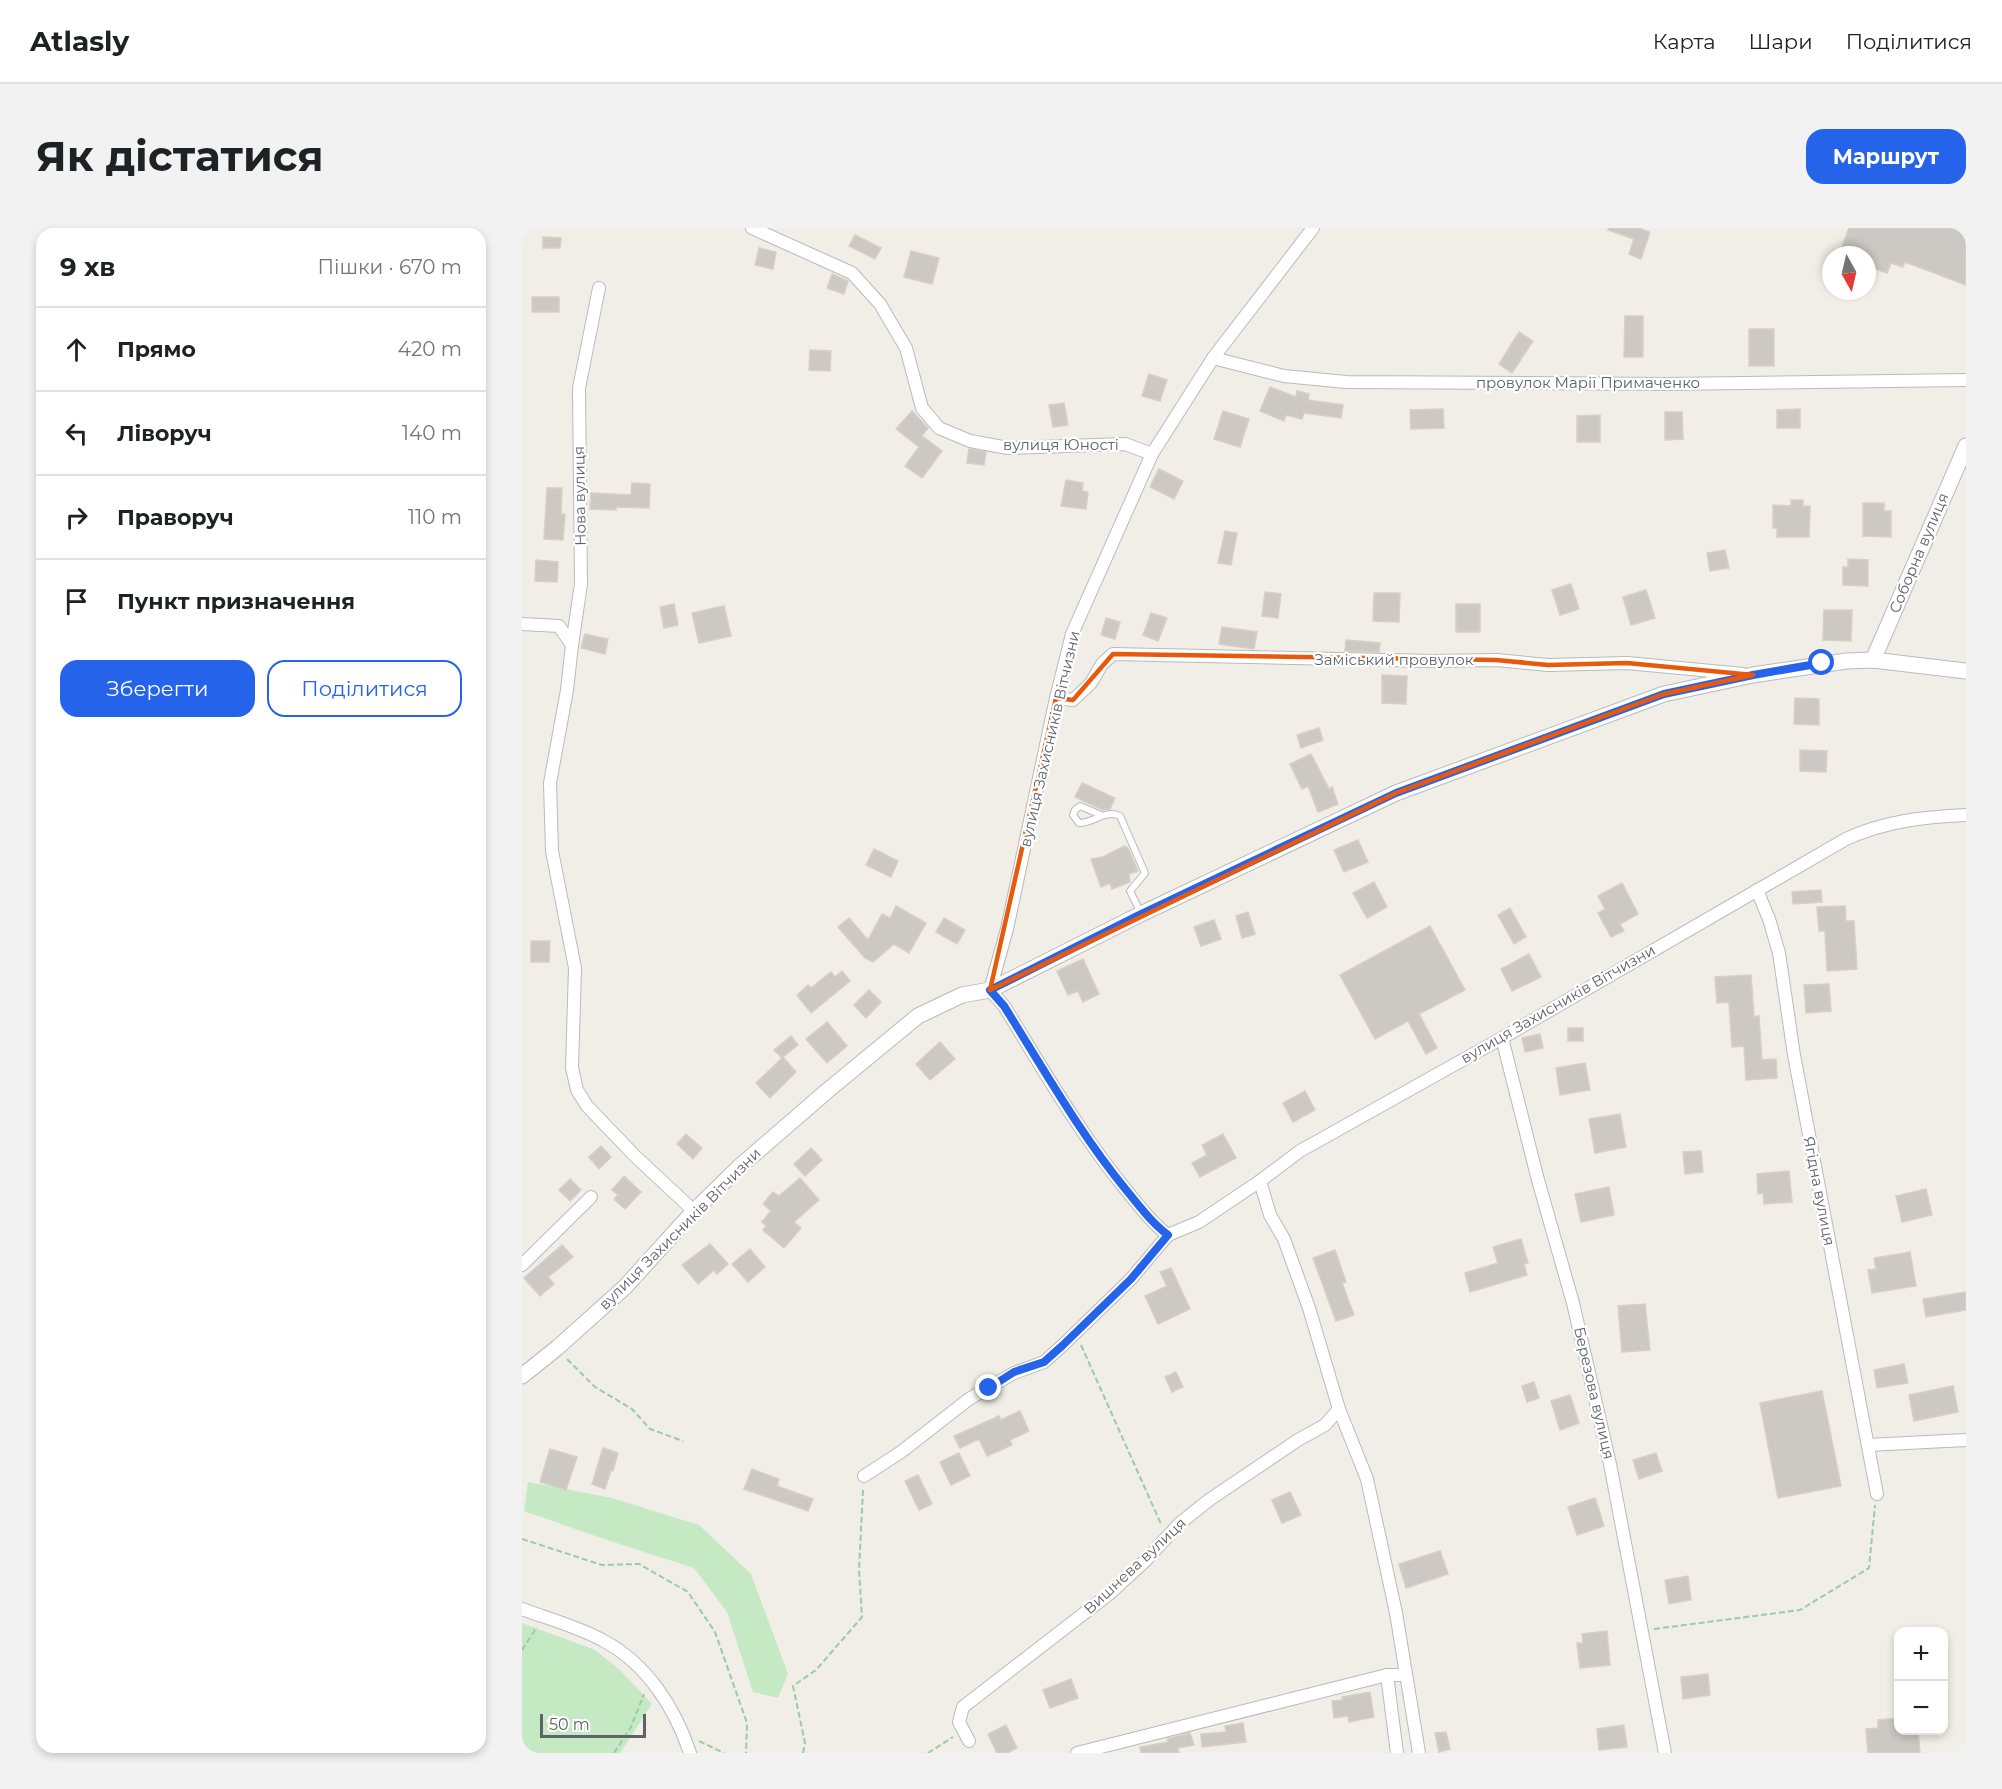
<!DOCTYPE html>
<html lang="uk">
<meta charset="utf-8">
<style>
body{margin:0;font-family:Montserrat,sans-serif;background:#f2f2f2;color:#202124}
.controls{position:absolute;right:18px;bottom:18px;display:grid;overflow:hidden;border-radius:12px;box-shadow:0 3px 9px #0003}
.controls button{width:54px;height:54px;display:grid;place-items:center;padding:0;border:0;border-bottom:2px solid #e0e0e0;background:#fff;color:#202124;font:30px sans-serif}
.compass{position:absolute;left:1300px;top:18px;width:54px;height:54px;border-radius:50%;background:#fff;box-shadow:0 3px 9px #0003;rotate:172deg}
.scale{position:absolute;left:18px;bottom:15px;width:106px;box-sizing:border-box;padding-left:6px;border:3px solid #5e6368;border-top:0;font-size:16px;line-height:21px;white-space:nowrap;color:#5e6368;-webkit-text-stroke:4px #fff;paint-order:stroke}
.stop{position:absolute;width:18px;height:18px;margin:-14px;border:4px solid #2563eb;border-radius:50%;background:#fff}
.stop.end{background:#2563eb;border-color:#fff;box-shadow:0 2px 6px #0008}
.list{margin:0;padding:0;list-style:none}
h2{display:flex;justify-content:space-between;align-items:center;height:78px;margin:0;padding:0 24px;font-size:26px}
h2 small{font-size:20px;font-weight:400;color:#757577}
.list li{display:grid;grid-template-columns:39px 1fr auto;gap:18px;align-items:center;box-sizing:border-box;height:84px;padding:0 24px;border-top:2px solid #e0e0e0}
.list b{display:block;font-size:22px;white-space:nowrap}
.list em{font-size:20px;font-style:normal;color:#757577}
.actions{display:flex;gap:12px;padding:18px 24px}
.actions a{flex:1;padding:14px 0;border:2px solid #2563eb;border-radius:18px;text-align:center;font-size:21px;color:#2563eb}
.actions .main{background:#2563eb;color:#fff}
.icon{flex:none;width:33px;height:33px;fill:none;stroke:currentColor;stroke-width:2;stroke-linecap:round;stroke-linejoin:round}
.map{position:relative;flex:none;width:1444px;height:1525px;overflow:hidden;border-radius:18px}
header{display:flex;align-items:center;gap:36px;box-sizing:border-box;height:84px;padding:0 30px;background:#fff;border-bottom:2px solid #e0e0e0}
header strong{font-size:28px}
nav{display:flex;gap:33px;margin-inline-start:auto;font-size:21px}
.intro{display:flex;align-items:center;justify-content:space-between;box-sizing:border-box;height:144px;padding:0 36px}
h1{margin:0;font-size:42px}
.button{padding:15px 27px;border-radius:18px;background:#2563eb;color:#fff;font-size:21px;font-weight:700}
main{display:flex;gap:36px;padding:0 36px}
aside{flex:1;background:#fff;border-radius:18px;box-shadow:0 3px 9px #0003}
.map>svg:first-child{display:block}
.green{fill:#c5e9c2}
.building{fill:#ccc9c4;stroke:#d6cfc4;stroke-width:1.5}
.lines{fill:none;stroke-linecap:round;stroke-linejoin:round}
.service-casing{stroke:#b7babe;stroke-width:8}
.minor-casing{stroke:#b7babe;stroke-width:14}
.tertiary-casing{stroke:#b7babe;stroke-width:17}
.path{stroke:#9bcba5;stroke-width:2;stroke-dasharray:6 3;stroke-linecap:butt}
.service{stroke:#fff;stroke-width:6}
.minor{stroke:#fff;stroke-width:12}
.tertiary{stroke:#fff;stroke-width:15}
.route{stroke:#2563eb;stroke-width:8}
.marked{fill:none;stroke:#e8590c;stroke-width:4.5;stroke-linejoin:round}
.labels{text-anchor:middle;stroke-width:4.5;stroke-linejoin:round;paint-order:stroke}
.street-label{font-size:15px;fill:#5e6368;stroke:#fff}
</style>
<header>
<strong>Atlasly</strong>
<nav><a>Карта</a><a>Шари</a><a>Поділитися</a></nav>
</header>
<div class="intro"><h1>Як дістатися</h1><a class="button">Маршрут</a></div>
<main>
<aside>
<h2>9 хв<small>Пішки · 670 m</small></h2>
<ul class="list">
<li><svg class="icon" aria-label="ahead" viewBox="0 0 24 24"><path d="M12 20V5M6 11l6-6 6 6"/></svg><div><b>Прямо</b></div><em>420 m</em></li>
<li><svg class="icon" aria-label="left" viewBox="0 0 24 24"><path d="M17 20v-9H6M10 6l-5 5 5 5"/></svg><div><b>Ліворуч</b></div><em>140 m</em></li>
<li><svg class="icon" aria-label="right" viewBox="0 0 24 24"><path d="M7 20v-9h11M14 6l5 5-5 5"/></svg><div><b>Праворуч</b></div><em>110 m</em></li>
<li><svg class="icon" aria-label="arrive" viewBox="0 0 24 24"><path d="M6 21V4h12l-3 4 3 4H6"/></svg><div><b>Пункт призначення</b></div></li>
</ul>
<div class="actions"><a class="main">Зберегти</a><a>Поділитися</a></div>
</aside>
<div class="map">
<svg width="1444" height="1525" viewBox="0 0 1444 1525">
<rect width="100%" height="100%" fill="#f1eee7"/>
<!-- green -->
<g class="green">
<polygon points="6,1254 90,1270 177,1297 229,1346 266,1446 256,1470 231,1464 205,1384 172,1340 82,1311 2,1283"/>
<polygon points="0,1395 73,1422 97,1441 130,1476 98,1525 0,1525"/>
</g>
<!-- building -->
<g class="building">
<polygon points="1087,0 1116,0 1128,4 1119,31 1107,26 1112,11 1086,2"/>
<polygon points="1327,0 1444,0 1444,57 1383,34 1381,39 1369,35 1365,45 1345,38 1345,27 1317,27"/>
<polygon points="333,7 359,20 353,31 327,18"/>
<polygon points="21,9 39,10 38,20 21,20"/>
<polygon points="237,20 254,24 251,41 233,37"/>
<polygon points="389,23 417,30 410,56 382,49"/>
<polygon points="310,46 326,53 322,66 305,60"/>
<rect x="10" y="69" width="27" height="15"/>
<polygon points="1103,88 1121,88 1121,129 1102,129"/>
<rect x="1227" y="101" width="25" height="37"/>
<polygon points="997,104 1011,113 990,145 977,136"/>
<polygon points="288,122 309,123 308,143 287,142"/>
<polygon points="627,146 645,152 638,173 620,168"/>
<polygon points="748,159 774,169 775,163 787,166 786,172 821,177 819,190 782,185 780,191 764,187 762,193 738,183"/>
<polygon points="542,175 546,197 531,199 527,177"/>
<polygon points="921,181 922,200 889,201 888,182"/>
<polygon points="1278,181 1278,200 1255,200 1255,182"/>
<polygon points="390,183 406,200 400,208 420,223 400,250 383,238 397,219 374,201"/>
<polygon points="701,183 727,191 718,219 692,211"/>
<polygon points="1143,184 1160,184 1161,211 1143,212"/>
<polygon points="1078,187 1078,214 1055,214 1055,188"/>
<polygon points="447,221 464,224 462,237 445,235"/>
<polygon points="637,241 661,253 652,271 628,259"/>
<polygon points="544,252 561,255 560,263 566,264 564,281 539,278"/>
<polygon points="110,255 128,256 127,280 94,279 94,282 68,281 69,265 109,267"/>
<polygon points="25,260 40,260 39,286 43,286 41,312 22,311"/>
<polygon points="1269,272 1281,272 1281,278 1288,278 1287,309 1255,309 1255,300 1251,300 1251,277 1269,278"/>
<polygon points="1341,275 1362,275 1362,283 1369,283 1369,309 1341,308"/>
<polygon points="703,303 715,305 709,337 696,335"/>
<polygon points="1203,322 1207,340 1188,343 1185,325"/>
<polygon points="1326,331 1346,332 1346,358 1321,357 1321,339 1326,339"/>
<polygon points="14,332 36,334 35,354 13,353"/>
<polygon points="1049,356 1057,381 1038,387 1030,362"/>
<polygon points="1124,362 1133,390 1109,397 1101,369"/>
<polygon points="743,364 759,366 756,390 740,388"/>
<polygon points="852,365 878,365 877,394 851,393"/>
<polygon points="152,376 156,397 142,400 138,379"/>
<rect x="934" y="376" width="24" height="28"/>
<polygon points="202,378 209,408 177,415 170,385"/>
<polygon points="1302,382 1330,382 1329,413 1301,412"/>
<polygon points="629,385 645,390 636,413 621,407"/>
<polygon points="584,390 598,394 593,411 579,407"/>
<polygon points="700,399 735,404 732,421 697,416"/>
<polygon points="63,406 86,411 83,426 59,420"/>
<polygon points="824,412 858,415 857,424 823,423"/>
<polygon points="860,447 885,448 884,476 860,475"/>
<polygon points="1273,470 1297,471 1297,497 1272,496"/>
<polygon points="797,500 801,512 779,520 775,507"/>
<polygon points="1278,522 1305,523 1304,544 1278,543"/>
<polygon points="789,526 807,561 810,559 816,576 796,584 786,558 780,561 768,536"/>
<polygon points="560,555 593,570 588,581 581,582 553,569"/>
<polygon points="836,612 846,634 822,644 812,622"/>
<polygon points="602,618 606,620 616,643 607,646 608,654 590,661 588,655 579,659 569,631 581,629"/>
<polygon points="352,621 376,633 369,649 344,637"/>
<polygon points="852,654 865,679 845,690 831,665"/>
<polygon points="1100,655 1116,686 1098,696 1102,703 1089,709 1076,685 1083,681 1076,668"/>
<polygon points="1299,662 1300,674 1271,676 1270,664"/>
<polygon points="374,678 404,695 387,725 372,716 351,734 343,730 316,699 327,690 346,712 360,686 368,690"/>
<polygon points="1323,678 1324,693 1332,693 1335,741 1305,743 1303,703 1297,703 1295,679"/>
<polygon points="988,680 1004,709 992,716 976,687"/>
<polygon points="726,684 733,706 720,710 714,688"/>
<polygon points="422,690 443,702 435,716 414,704"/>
<polygon points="692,692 699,711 679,718 672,699"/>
<polygon points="908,698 943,762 897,786 915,820 904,826 886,793 853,811 818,747"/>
<polygon points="9,713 28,713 27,734 9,734"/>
<polygon points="1007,726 1019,749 990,763 979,741"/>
<polygon points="561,731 577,766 561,774 556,763 546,767 535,743"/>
<polygon points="320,743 328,753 289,785 275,767 286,757 289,760 309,744 313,749"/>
<polygon points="1229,747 1232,789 1237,788 1240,832 1254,831 1255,850 1224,852 1222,818 1210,819 1207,774 1195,775 1193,749"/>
<polygon points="1307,756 1309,783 1284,785 1282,757"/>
<polygon points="347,762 359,774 344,790 332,777"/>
<polygon points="305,794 325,818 305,835 284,811"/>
<rect x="1046" y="800" width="15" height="13"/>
<polygon points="1018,806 1021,820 1003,824 1000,810"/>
<polygon points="269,808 276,817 261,829 274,844 248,870 234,855 260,830 252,822"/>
<polygon points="418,814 433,831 408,852 394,836"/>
<polygon points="1063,835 1068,862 1038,867 1034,840"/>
<polygon points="783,863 793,882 771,894 761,875"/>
<polygon points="1098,886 1104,919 1073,925 1067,891"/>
<polygon points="164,906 180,920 171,931 155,916"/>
<polygon points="701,906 714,930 678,949 670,935 685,927 680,917"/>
<polygon points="79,918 89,929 77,941 67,929"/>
<polygon points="289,920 300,932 283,948 272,936"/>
<polygon points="1179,923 1181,944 1163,946 1161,924"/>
<polygon points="1267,943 1270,974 1242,976 1241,965 1236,966 1235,946"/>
<polygon points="102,948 119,964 103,981 92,971 96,967 90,962"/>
<polygon points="278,950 297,972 272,994 279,1000 262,1020 241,1002 244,998 240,994 249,983 241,976 251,964 257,968"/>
<polygon points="48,951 59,962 48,973 37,962"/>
<polygon points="1087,959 1092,987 1059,994 1053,966"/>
<polygon points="1404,961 1410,987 1380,994 1374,968"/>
<polygon points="999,1011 1006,1035 1002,1036 1005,1047 948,1064 943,1045 976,1035 971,1019"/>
<polygon points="188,1016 206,1036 195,1046 192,1042 176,1056 160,1037"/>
<polygon points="40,1017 51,1029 26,1049 32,1056 18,1068 2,1050"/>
<polygon points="228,1021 243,1039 226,1054 210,1036"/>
<polygon points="813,1022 824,1054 820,1055 832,1087 814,1093 791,1030"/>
<polygon points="1388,1024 1394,1058 1350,1065 1346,1042 1354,1041 1352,1030"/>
<polygon points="649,1040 668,1081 636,1096 623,1068 645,1058 638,1044"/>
<polygon points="1444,1064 1444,1082 1404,1089 1401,1071"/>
<polygon points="1123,1076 1128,1122 1100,1124 1096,1078"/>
<polygon points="1382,1136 1386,1155 1355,1160 1352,1142"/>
<polygon points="654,1144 661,1159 650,1164 643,1149"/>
<polygon points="1012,1154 1017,1170 1005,1174 1000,1158"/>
<polygon points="1431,1158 1436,1184 1392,1193 1387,1167"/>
<polygon points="1300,1163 1319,1258 1256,1270 1238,1175"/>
<polygon points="1048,1167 1057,1195 1038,1202 1029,1173"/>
<polygon points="498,1183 507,1203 488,1212 490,1217 465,1228 457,1211 438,1220 432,1208 477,1188 479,1192"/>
<polygon points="81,1220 96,1225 91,1243 89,1242 83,1261 70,1256"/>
<polygon points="28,1221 55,1229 44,1262 18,1254"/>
<polygon points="437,1225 448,1248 429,1257 418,1234"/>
<polygon points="1134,1225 1140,1243 1117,1251 1111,1232"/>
<polygon points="230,1241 257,1251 255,1258 291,1271 286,1283 222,1261"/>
<polygon points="396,1247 410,1276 397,1282 383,1253"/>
<polygon points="768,1264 779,1287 760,1295 750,1272"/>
<polygon points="1073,1270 1082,1298 1055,1307 1046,1279"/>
<polygon points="918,1323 926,1346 884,1360 877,1336"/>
<polygon points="1166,1348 1169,1372 1147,1376 1143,1352"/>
<polygon points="1085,1403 1088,1437 1058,1440 1055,1415 1061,1415 1060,1406"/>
<polygon points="1186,1446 1188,1467 1161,1471 1159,1449"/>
<polygon points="549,1451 556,1470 528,1480 521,1462"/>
<polygon points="848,1464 852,1489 827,1494 826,1488 812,1490 810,1473 821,1472 820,1469"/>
<polygon points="1377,1490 1377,1503 1396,1503 1398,1525 1346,1525 1344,1501 1356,1500 1356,1492"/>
<polygon points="721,1495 724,1514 680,1519 679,1506 704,1504 703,1498"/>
<polygon points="484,1497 495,1520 485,1525 475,1525 466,1506"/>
<polygon points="1102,1497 1105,1519 1077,1522 1075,1501"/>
<polygon points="924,1504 928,1521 917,1524 913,1505"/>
<polygon points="668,1505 672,1517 656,1520 657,1525 619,1525 618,1519 646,1514 645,1511"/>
</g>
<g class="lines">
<!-- service casing -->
<g class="service-casing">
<path id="service" d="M579,587L558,578L553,582L551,587L557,595C573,595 583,581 598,588L623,645L608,663L619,685"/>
</g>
<!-- minor casing -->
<g class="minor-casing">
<g id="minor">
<polyline points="230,0 330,45 358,76 384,120 400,180 417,200 448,213 486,220 603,216 630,226"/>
<path d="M791,0L691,130L630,226L550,406L534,470L485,701L468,762L482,778C521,841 558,906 605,963C618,979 630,995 646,1007L677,994L738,953L778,923L980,810L1324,611C1363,593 1402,589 1444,587"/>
<polyline points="691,130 762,148 824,154 1147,156 1444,152"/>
<polyline points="0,396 37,398 50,417 59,356 57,160 77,60"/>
<polyline points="50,417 45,462 28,555 30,623 53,740 50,840 55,862 65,878 114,929 172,983"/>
<polyline points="534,470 551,472 569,455 580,436 591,426 912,433 974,432 1026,437 1105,435 1221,446"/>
<polyline points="1235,662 1247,691 1257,725 1272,827 1355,1266"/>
<polyline points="980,810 1016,952 1051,1075 1088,1236 1143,1525"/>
<polyline points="738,953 748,987 762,1011 787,1080 817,1181 845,1251 874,1385 897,1525"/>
<polyline points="0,1037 69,969"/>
<polyline points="1346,1217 1444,1212"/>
<polyline points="342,1248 379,1224 447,1171 492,1145 522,1134 541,1117 609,1051 646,1007"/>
<path d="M0,1381C27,1391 57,1399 82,1413C125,1436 153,1480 168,1525"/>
<polyline points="865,1447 875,1525"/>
<polyline points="447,1513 437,1494 441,1479 587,1366 624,1332 657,1296 687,1272 776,1212 803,1197 817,1181"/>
<polyline points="555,1525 865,1447 884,1447"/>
</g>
</g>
<!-- tertiary casing -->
<g class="tertiary-casing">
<g id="tertiary">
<polyline points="1351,432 1444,218"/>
<polyline points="0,1148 35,1120 103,1059 172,983 216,940 305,863 396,788 440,767 468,762 619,686 874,565 1142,466 1231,447 1324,433 1351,432 1444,443"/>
</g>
</g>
<!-- path -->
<g class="path">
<polyline points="559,1117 639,1296"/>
<polyline points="45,1131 73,1159 110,1181 128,1201 161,1213"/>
<polyline points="0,1311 80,1337 117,1336 166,1364 193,1404 225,1495 224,1525"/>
<polyline points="1132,1401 1278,1382 1347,1340 1353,1277"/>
<polyline points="0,1422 15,1399"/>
<polyline points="177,1513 202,1525"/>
<polyline points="92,1525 109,1499 122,1466"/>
<polyline points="281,1525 283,1515 271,1458 294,1442 340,1389 337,1342 341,1262"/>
<polyline points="406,1525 431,1509"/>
</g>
<!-- service -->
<use href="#service" class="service"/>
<!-- minor -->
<use href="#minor" class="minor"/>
<!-- tertiary -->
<use href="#tertiary" class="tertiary"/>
</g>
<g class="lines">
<!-- route -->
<path class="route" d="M467,1160L492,1144L522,1134L541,1117L609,1051L646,1007C630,995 618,979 605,963C558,906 521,840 482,778L468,762L619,686L874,565L1142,466L1231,447L1300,435"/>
</g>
<!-- marked area -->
<path class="marked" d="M591,426L974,432L1026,437L1105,435L1231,447L1142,466L874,565L468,762L534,470L551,472Z"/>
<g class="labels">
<!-- street labels -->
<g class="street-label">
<text x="1066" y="160">провулок Марії Примаченко</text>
<text x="539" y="222">вулиця Юності</text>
<text transform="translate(58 268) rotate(-91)" y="5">Нова вулиця</text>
<text transform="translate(1397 325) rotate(-67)" y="5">Соборна вулиця</text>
<text x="872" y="437">Заміський провулок</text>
<text transform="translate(528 511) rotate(-77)" y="5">вулиця Захисників Вітчизни</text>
<text transform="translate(1036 776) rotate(-30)" y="5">вулиця Захисників Вітчизни</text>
<text transform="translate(1297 963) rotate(79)" y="5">Ягідна вулиця</text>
<text transform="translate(158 1001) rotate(-45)" y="5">вулиця Захисників Вітчизни</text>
<text transform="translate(1072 1165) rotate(77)" y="5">Березова вулиця</text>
<text transform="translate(613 1338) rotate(-43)" y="5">Вишнева вулиця</text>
</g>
</g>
</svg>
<div class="controls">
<button>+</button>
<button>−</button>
</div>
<svg class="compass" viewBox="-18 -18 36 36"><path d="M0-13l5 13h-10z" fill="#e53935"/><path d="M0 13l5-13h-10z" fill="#757577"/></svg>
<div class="scale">50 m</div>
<div class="stop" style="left:1300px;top:435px"></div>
<div class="stop end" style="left:467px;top:1160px"></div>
</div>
</main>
